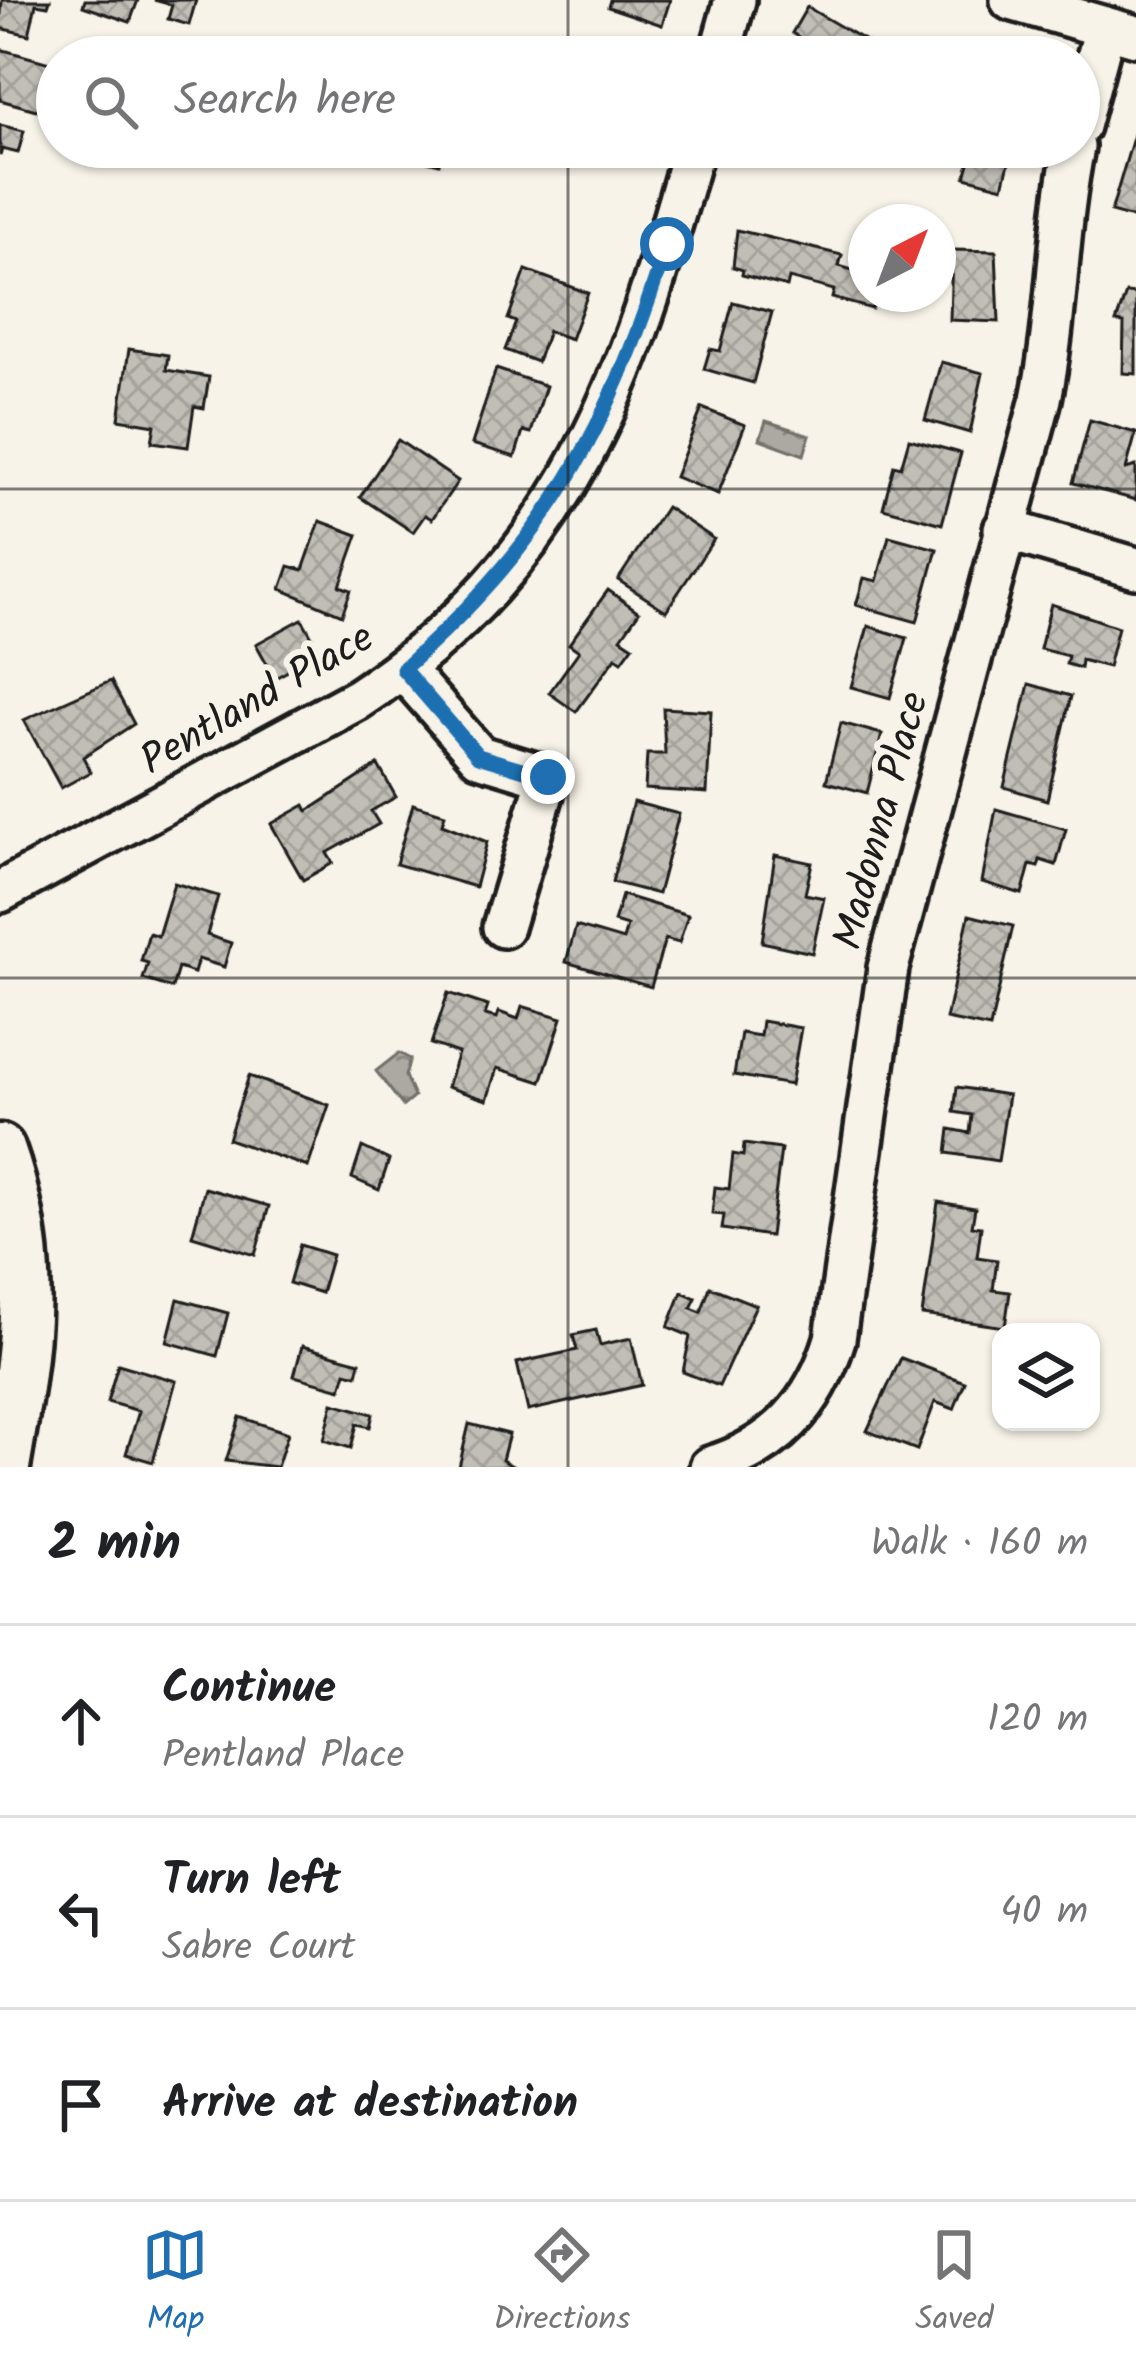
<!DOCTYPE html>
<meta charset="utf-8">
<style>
body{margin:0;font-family:Kalam,sans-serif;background:#f6f6f6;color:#202124}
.controls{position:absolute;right:36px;bottom:36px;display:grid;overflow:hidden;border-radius:24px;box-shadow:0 3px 9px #0004}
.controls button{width:108px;height:108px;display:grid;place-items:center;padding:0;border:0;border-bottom:3px solid #e0e0e0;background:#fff;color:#202124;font:60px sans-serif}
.compass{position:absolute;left:848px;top:204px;width:108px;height:108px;border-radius:50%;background:#fff;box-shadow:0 3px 9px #0004;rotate:42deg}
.stop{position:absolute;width:36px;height:36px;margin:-27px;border:9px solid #1f6fb2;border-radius:50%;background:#fff}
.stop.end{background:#1f6fb2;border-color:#fff;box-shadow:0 3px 12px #0008}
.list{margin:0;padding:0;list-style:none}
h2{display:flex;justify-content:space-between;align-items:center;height:156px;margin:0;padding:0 48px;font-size:51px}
h2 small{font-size:39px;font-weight:400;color:#757577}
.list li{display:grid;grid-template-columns:78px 1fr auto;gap:36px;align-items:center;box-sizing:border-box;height:192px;padding:0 48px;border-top:3px solid #e0e0e0}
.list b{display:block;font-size:45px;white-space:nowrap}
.list p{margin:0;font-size:39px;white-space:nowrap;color:#757577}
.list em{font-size:39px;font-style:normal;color:#757577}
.icon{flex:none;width:66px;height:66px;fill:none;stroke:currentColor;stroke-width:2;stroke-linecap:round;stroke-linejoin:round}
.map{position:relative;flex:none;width:1136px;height:1467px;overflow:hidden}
.search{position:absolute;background:#fff;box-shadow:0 3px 9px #0004;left:36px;right:36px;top:36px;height:132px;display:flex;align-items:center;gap:30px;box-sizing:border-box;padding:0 42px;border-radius:66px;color:#757577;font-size:45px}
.sheet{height:732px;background:#fff}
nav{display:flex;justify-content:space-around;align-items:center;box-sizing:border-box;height:168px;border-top:3px solid #e0e0e0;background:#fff;font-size:33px;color:#757577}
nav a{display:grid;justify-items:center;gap:6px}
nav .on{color:#1f6fb2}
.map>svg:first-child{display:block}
.water{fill:url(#water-ripples);stroke:#72716c;stroke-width:3}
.building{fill:url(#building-cross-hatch);stroke:#1c1c1c;stroke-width:3}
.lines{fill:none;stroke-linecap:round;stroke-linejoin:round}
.minor-casing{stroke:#1c1c1c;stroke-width:48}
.major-casing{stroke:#1c1c1c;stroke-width:57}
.minor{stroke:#f7f3e8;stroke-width:39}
.major{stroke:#f7f3e8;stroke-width:48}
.route{stroke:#1f6fb2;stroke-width:15}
.grid{fill:none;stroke:#1c1c1c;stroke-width:3;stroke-opacity:0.55}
.labels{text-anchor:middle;stroke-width:12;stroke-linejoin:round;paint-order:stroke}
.street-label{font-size:42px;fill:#1c1c1c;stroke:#f7f3e8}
</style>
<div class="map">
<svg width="1136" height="1467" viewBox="0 0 1136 1467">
<defs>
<pattern id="water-ripples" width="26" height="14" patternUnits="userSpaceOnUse" patternTransform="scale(3)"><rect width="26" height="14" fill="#aca9a2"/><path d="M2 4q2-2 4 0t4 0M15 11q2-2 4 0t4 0" fill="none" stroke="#8b8983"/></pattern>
<pattern id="building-cross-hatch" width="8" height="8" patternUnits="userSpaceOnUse" patternTransform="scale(3)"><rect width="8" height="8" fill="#c0beb5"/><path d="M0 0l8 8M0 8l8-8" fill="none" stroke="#a4a39b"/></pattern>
</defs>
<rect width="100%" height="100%" fill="#f7f3e8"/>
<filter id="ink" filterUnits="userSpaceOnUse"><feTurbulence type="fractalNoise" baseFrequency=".00833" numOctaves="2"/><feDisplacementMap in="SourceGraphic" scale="24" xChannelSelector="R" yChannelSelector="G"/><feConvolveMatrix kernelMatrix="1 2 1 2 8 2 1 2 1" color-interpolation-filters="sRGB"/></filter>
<g filter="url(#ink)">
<!-- water -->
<g class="water">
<polygon points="766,421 810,435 804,455 760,439"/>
<polygon points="399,1053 410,1059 405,1076 414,1097 403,1106 376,1071"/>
</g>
<!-- building -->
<g class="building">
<polygon points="2,0 50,0 48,6 36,4 29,35 0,28"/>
<polygon points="85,0 138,0 130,22 83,6"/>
<polygon points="154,0 196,0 189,25 168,19 172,5"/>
<polygon points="610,0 670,0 662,25 608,7"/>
<polygon points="807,7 893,57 832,57 792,33"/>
<polygon points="0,49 57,65 51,114 0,100"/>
<polygon points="0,125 24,131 18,153 2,149 0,156"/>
<polygon points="1135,131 1136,131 1136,219 1111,212"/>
<polygon points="114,147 148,147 145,160"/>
<polygon points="409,147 443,147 439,164 407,156"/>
<polygon points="536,147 567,147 570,160 556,164"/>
<polygon points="768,147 835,147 830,168 767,152"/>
<polygon points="967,147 1013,147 1003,187 965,177 972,153"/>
<polygon points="737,230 842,255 839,266 866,274 866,294 876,294 872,309 832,298 834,290 789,278 787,287 742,275 743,270 733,267"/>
<polygon points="952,250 996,251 999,322 950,320"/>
<polygon points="526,270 588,293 571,339 548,331 537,362 505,350 516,322 508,319"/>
<polygon points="1126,293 1136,294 1136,374 1123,373 1124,323 1116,322"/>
<polygon points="733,302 772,312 753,383 704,369 710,349 720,351"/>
<polygon points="129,349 168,355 166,370 209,377 204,408 194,406 188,447 152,442 155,425 119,419"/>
<polygon points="941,362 983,373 970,433 925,420"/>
<polygon points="496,369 546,386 531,433 523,431 515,457 472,444"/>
<polygon points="702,408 745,425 718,494 675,477"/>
<polygon points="1090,420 1136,433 1126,469 1136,466 1136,500 1073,483"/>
<polygon points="909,439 961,453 942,524 883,508 894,465 901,467"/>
<polygon points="398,440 458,481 432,519 425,515 413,532 360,497"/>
<polygon points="666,507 714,539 666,611 618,580"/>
<polygon points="320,521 358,535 340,586 351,590 342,615 281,589 289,566 303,570"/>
<polygon points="889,536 937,549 917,622 856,605 864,578 877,581"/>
<polygon points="608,590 639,612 621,638 633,646 622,661 616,657 576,712 549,693 579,651 569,644"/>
<polygon points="1051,604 1118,627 1108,667 1081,660 1080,668 1066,664 1068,656 1040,649"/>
<polygon points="302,619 321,653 275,678 256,644"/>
<polygon points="868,626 907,638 890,698 851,687"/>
<polygon points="111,681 134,724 83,757 91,772 61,788 24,720"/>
<polygon points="1029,684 1071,696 1047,800 1004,787"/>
<polygon points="663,708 711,711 707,793 645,789 647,754 665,754"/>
<polygon points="841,723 882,734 867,793 826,782"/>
<polygon points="378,765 396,797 371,811 379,824 327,853 333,863 303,880 271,824 305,805 308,811"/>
<polygon points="633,802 679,814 658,894 612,882"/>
<polygon points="413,804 445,814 442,824 487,842 475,887 396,864"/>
<polygon points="996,809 1066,829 1056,865 1040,860 1038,867 1030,865 1022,894 982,882"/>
<polygon points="775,855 812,863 805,894 824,898 812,953 762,942"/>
<polygon points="174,883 218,896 207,935 231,943 224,967 198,959 194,973 178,968 172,988 143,979 148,963 141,961 149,933 158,936"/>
<polygon points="622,895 688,915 679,943 665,939 651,987 566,962 576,926 623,940 627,926 614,922"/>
<polygon points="969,915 1013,926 990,1028 946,1019"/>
<polygon points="448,993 488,1006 485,1015 497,1018 499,1012 518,1019 522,1006 562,1018 541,1082 497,1068 487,1100 447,1087 458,1053 431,1044"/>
<polygon points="762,1021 801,1028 791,1085 734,1075 741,1033 760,1036"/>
<polygon points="249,1076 329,1105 308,1167 228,1139"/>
<polygon points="957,1087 1008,1095 998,1161 947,1153 950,1129 970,1133 972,1115 954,1112"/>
<polygon points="744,1144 781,1149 770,1236 722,1229 724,1215 712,1214 715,1187 729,1189 733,1154 743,1156"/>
<polygon points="362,1147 389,1160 379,1190 352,1178"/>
<polygon points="205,1188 269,1206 255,1255 192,1236"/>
<polygon points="938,1202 975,1208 972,1226 981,1227 977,1257 997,1260 993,1290 1010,1292 1005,1327 922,1315"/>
<polygon points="300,1245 332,1255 321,1293 289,1283"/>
<polygon points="710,1287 756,1305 719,1386 683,1372 690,1336 668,1327 682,1292 696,1298 691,1308 701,1312"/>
<polygon points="178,1299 228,1313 217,1356 167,1342"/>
<polygon points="596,1330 600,1345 631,1338 642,1385 528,1411 517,1363 577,1350 573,1335"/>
<polygon points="302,1346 360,1362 357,1375 346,1372 341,1389 294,1376"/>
<polygon points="901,1358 965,1382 954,1409 935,1402 917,1450 867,1431"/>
<polygon points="118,1364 176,1381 153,1462 126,1454 139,1411 107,1402"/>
<polygon points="333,1403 373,1414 370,1427 357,1424 351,1448 324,1440"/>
<polygon points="240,1417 288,1433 277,1467 226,1461"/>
<polygon points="469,1424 509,1434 502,1460 514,1467 459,1467"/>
</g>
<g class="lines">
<!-- minor casing -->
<g class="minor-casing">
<g id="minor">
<polyline points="1011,0 1136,36"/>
<polyline points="719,57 735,0"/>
<polyline points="1079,126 1105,28"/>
<polyline points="1004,529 1136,568"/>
<polyline points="403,669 479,756 548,777 503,927"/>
<path d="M0,892L358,699C570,560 629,379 694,147"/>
<path d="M710,1467C776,1447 815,1405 835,1339L888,968L1041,399C1058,316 1057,231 1074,147"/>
</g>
</g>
<!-- major casing -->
<g class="major-casing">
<path id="major" d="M0,1149C41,1264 25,1350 5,1467"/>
</g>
<!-- minor -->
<use href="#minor" class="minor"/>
<!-- major -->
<use href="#major" class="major"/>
</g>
</g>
<g class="lines" filter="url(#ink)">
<!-- route -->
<path class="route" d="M548,777L478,756L403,669C550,539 609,430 667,244"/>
</g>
<!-- grid -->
<path class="grid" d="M568,0V57M568,147V1467M0,489H1136M0,978H1136"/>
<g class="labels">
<!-- street labels -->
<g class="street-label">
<text transform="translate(256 697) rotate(-30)" y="15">Pentland Place</text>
<text transform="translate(879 820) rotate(-75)" y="15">Madonna Place</text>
</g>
</g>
</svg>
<div class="controls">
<button><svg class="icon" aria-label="layers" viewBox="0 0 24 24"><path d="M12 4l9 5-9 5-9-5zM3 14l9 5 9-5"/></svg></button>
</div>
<svg class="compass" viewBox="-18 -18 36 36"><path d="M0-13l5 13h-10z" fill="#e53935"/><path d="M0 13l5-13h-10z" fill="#757577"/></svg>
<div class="stop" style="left:667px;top:244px"></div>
<div class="stop end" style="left:548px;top:777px"></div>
<div class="search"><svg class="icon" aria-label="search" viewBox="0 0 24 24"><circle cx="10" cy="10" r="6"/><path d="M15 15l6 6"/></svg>Search here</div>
</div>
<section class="sheet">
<h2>2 min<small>Walk · 160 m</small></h2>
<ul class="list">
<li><svg class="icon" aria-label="ahead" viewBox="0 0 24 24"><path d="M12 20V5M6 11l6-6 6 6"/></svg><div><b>Continue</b><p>Pentland Place</p></div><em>120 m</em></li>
<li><svg class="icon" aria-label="left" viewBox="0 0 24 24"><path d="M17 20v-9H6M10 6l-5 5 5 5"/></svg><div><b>Turn left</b><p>Sabre Court</p></div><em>40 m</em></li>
<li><svg class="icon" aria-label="arrive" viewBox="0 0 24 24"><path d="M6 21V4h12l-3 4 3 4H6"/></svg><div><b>Arrive at destination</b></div></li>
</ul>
</section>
<nav>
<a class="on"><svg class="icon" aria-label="map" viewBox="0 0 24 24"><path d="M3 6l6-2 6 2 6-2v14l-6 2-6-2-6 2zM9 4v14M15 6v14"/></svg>Map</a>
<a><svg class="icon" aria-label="directions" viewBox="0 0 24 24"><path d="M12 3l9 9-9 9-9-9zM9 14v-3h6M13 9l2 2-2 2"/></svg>Directions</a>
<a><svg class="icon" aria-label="saved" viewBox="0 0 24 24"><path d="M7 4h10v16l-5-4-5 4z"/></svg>Saved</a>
</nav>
